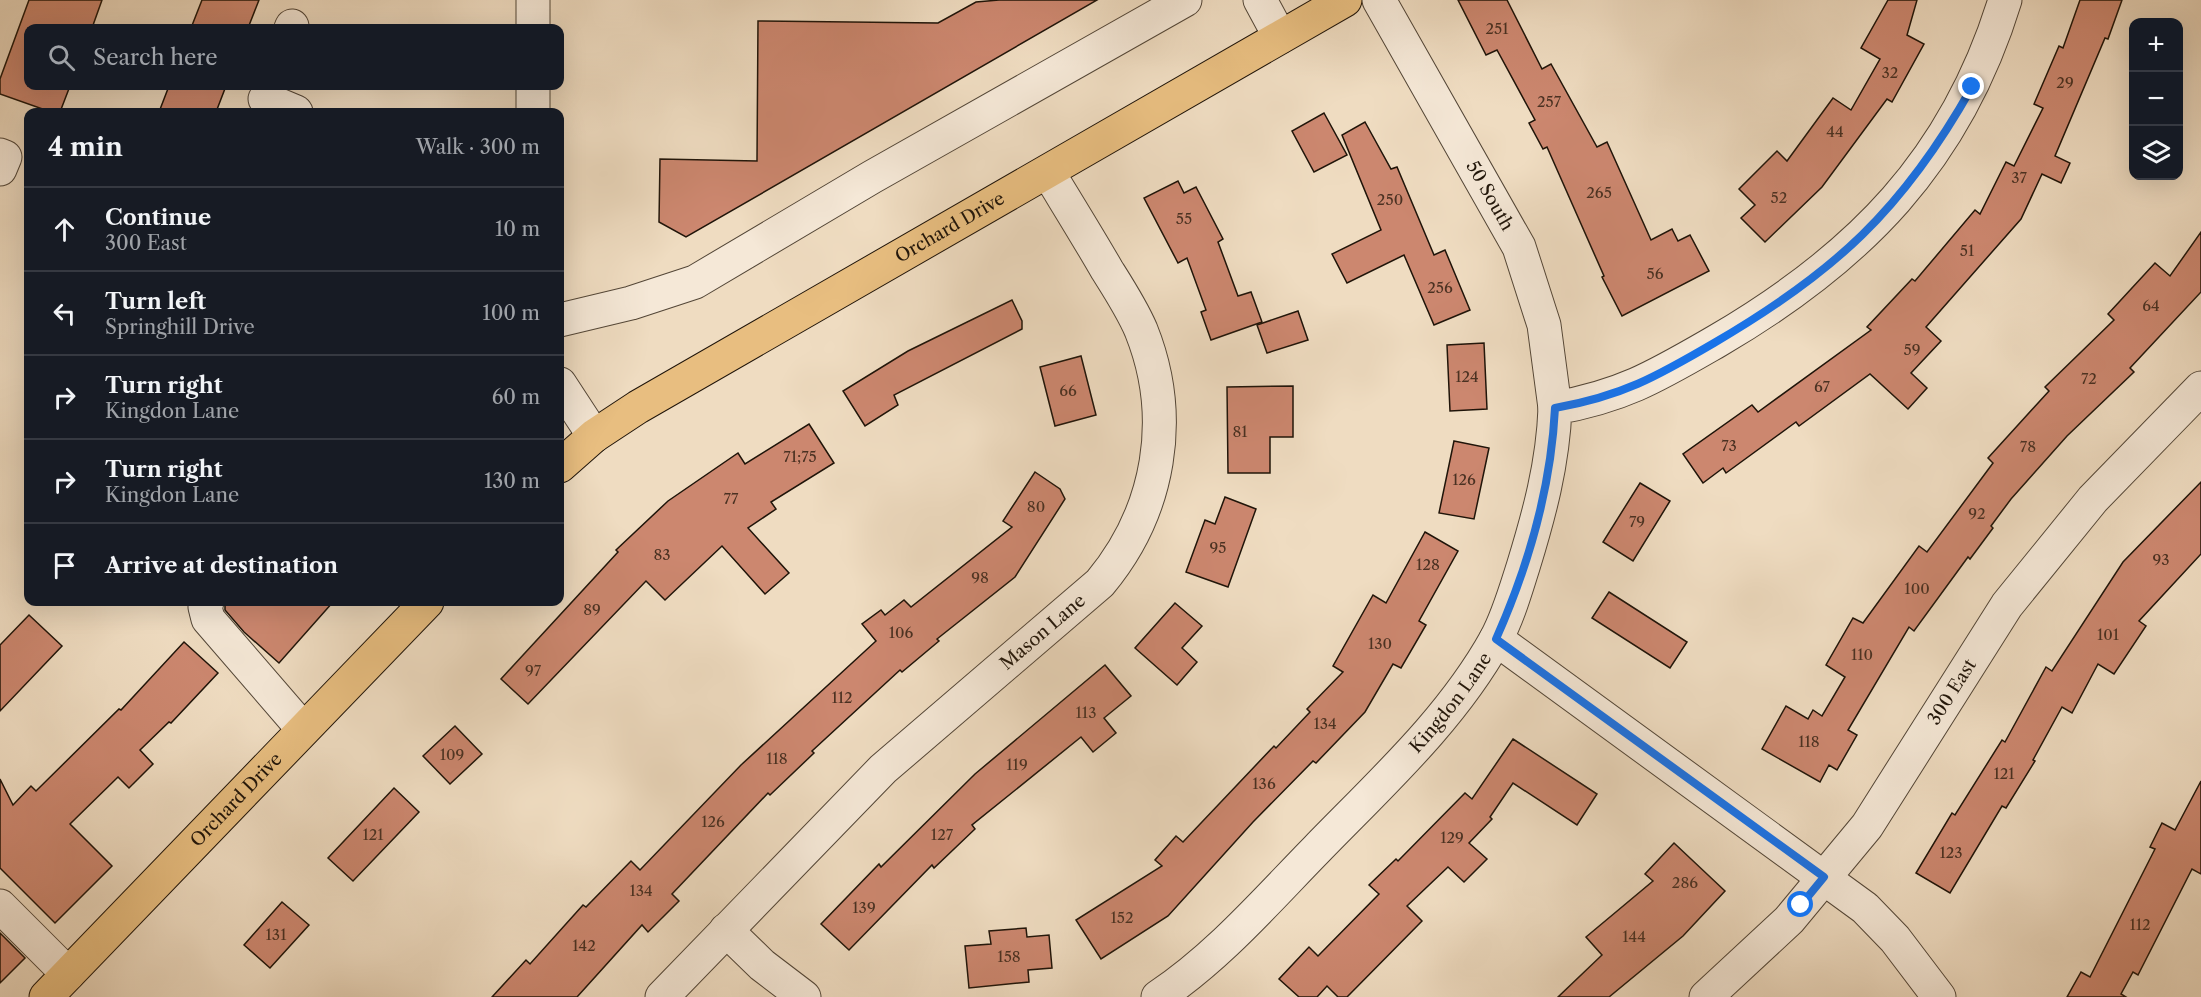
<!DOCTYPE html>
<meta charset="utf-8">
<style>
body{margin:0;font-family:"Libre Caslon Text",serif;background:#20242c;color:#f1f3f6}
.controls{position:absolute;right:18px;top:18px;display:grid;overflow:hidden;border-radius:12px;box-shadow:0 6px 24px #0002}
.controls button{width:54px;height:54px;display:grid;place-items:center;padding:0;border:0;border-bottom:2px solid #363941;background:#171b24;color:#f1f3f6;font:30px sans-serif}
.stop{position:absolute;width:18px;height:18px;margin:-14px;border:4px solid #1a73e8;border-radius:50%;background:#fff}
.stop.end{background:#1a73e8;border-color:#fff;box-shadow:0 2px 6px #0008}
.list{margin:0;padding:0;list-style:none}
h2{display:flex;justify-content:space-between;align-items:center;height:78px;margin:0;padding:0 24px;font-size:26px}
h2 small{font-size:20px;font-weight:400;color:#9ea1a6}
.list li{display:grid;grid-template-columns:39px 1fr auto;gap:18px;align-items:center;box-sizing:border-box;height:84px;padding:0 24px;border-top:2px solid #363941}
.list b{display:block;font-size:22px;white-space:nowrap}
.list p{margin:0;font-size:20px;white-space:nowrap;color:#9ea1a6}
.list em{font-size:20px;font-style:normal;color:#9ea1a6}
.icon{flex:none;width:33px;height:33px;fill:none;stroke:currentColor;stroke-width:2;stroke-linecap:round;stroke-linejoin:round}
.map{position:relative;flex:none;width:2201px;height:997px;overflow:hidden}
.search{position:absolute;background:#171b24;box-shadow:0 6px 24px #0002;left:24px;top:24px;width:540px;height:66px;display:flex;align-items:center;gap:15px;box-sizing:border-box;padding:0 21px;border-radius:12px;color:#9ea1a6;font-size:22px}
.panel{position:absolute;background:#171b24;box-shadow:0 6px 24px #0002;left:24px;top:108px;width:540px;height:498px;border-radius:12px}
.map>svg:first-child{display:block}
.building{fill:#cc876f;stroke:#1f1409;stroke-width:1.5}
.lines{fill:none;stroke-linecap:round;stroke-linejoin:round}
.minor-casing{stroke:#534637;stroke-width:35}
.major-casing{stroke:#1f1409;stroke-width:35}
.minor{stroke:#f5e8d7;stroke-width:33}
.major{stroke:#e8be80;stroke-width:33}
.route{stroke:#1a73e8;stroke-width:8}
.labels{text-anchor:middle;stroke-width:4.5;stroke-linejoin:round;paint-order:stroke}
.number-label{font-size:15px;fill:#4a3122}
.street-label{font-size:18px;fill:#1f1409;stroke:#f5e8d7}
</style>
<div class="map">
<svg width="2201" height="997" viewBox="0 0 2201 997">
<rect width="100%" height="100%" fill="#efdcc1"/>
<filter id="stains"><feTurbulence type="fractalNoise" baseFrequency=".00333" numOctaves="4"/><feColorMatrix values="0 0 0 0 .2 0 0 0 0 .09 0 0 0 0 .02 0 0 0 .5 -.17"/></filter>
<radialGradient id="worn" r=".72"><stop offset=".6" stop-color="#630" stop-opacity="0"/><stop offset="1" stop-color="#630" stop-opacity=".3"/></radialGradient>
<!-- building -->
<g class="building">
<polygon points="29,0 102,0 92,28 28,28 28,86 70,86 60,112 51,112 0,94 0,79"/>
<polygon points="202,0 259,0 248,28 191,28"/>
<polygon points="999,0 1097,0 686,237 659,222 660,159 757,161 758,21 938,23 976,2"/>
<polygon points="1458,0 1507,0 1542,69 1551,64 1597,147 1607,142 1651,240 1672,229 1678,241 1690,235 1709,271 1622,316 1602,277 1604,276 1547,147 1543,149 1529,123 1535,120 1497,50 1486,55"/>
<polygon points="1888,0 1917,0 1907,35 1924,44 1892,102 1887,99 1822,187 1765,242 1741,218 1755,205 1739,189 1777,151 1787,161 1833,98 1851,110 1880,59 1861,48"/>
<polygon points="2080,0 2122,0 2108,39 2105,38 2055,156 2070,163 2061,183 2042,174 2021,219 1926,327 1941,341 1911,373 1927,388 1908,409 1870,374 1799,426 1796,422 1726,473 1723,468 1703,483 1683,454 1752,405 1758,412 1871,330 1867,327 1912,279 1915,281 1975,210 1980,214 2006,162 2014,166 2043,108 2034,104 2059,46 2063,48"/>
<polygon points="169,86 226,86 216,112 159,112"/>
<polygon points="1324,113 1347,155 1314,172 1292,131"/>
<polygon points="1365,122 1391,169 1397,167 1434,255 1445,250 1470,310 1434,325 1404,255 1347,283 1332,254 1381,230 1342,135"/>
<polygon points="1178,181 1184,193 1196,187 1223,239 1218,242 1238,296 1251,292 1262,322 1211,340 1201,312 1206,310 1187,258 1178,263 1144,198"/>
<polygon points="2201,232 2201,292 2130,368 2134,372 2067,436 2011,499 1991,526 1993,528 1970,559 1968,557 1914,631 1909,627 1848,730 1857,735 1837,770 1829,765 1820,782 1762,749 1786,706 1808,719 1813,710 1822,716 1845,677 1826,665 1853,618 1863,623 1919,546 1927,552 1993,463 1988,458 2049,391 2045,387 2114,320 2108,314 2155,263 2170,276"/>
<polygon points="1012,300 1022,321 1022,329 894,395 898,405 865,426 843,391 908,351"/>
<polygon points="1298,311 1308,340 1267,353 1257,325"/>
<polygon points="1484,343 1487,409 1450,411 1447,345"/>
<polygon points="1081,356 1096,415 1055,426 1040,367"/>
<polygon points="1293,386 1293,437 1270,437 1270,473 1228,473 1227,387"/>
<polygon points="809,424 834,463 771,502 776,509 748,528 789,573 765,594 722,546 665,600 646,581 528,704 501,679 618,552 616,550 668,501 738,453 745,464"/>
<polygon points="1454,441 1489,448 1474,519 1439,513"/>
<polygon points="1035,472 1060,489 1065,499 1015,577 937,639 939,641 902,672 900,670 812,751 814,753 770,795 768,793 672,894 679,901 648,932 642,925 577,997 492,997 526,960 530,964 583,905 586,907 631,861 640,870 741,765 876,641 862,624 881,610 885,615 904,600 911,607 1012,527 1003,521"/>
<polygon points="2201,482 2201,554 2139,621 2146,626 2114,674 2098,664 2072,713 2062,707 2033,760 2035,761 2006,808 2002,806 1950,893 1916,873 1952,813 1955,815 2002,740 2005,742 2046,667 2052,671 2123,562"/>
<polygon points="1640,483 1670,501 1633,561 1603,542"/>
<polygon points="1225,497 1256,509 1228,587 1186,572 1205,520 1215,524"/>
<polygon points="1425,532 1458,551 1419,621 1426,625 1401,668 1393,664 1365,712 1316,763 1313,761 1253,822 1168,916 1101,959 1076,920 1162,866 1155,860 1176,836 1183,842 1274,746 1276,748 1310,712 1307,709 1343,672 1333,666 1373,595 1386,603"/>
<polygon points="1609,592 1687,642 1670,668 1592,618"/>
<polygon points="225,602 333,602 279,663 244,632 225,610"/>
<polygon points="1175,603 1202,626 1182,648 1197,662 1177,685 1135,648"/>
<polygon points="29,615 62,646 0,711 0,645"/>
<polygon points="184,642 218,673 171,723 169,722 140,750 153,764 129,788 118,777 70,824 112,866 55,923 0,868 0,779 13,805 31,786 36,791 119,709 121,710"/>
<polygon points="1105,665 1131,696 1104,718 1116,733 1093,752 1081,737 972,825 975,829 934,868 932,865 849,950 821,924 879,864 881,867 975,774"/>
<polygon points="455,726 482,754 450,784 423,756"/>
<polygon points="1513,739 1597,794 1577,825 1513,783 1490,817 1492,819 1469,843 1487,859 1464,882 1448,867 1407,906 1422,921 1347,997 1338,997 1327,986 1317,997 1299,997 1279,979 1309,947 1318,956 1379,894 1369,885 1396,859 1398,861 1465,793 1472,799"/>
<polygon points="2201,781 2201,874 2192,869 2138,975 2133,972 2121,994 2126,997 2067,997 2081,972 2090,977 2155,849 2150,847 2162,823 2175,830"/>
<polygon points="394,788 419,812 353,881 328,858"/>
<polygon points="1674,843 1725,891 1683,936 1609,997 1558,997 1602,955 1586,937 1653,881 1645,874"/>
<polygon points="282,902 309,925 270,968 244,945"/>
<polygon points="1026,928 1027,937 1049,935 1052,968 1028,970 1029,982 969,988 965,946 991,944 989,931"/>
<polygon points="0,933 25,958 0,983"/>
</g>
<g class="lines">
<!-- minor casing -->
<g class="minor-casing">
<g id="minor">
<polyline points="533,0 533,28"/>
<polyline points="1260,0 1280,37"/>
<path id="s1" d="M1379,0L1519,247L1544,325L1555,408"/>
<polyline points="291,28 292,26"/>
<polyline points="533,86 533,112"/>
<polyline points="265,99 296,112"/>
<polyline points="0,155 5,157 0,169"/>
<polyline points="560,320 631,303 695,282 872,177 1185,0"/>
<polyline points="560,384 594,436"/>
<polyline points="207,602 205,607 208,619 303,729"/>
<polyline points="1496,639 1865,908 1895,939 1939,997"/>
<polyline points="0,906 68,974"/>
<polyline points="726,930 762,965 804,997"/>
<path id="s2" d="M662,997L883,769L1100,583C1160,511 1176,417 1141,330C1132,309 1119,289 1107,270C1088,237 1068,205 1048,172"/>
<path id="s3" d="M1158,997C1219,956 1266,901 1317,849C1380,784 1451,720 1496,639C1508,617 1515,592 1523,567C1539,515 1553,464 1555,408C1624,396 1658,375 1717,341C1859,258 1956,160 2005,0"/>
<path id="s4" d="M1706,997L1789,920L1867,826L2007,605L2093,499L2201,388"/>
</g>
</g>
<!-- major casing -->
<g class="major-casing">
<g id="major">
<path id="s5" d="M560,466L594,436L638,407L1345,0"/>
<path id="s6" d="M46,997L427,602"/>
</g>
</g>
<!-- minor -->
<use href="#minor" class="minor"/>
<!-- major -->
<use href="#major" class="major"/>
</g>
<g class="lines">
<!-- route -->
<path class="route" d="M1801,905L1824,877L1496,639C1528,567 1551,488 1555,408C1622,396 1656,377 1714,343C1834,273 1903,210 1972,87"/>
</g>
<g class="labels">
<!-- number labels -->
<g class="number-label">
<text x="1497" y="34">251</text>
<text x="1890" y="78">32</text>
<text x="2065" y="88">29</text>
<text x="1549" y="107">257</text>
<text x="1835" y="137">44</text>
<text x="2019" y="183">37</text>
<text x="1599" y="198">265</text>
<text x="1779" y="203">52</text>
<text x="1390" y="205">250</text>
<text x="1184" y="224">55</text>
<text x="1967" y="256">51</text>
<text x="1655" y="279">56</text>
<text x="1440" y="293">256</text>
<text x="2151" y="311">64</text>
<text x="1912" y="355">59</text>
<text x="1467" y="382">124</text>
<text x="2089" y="384">72</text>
<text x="1822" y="392">67</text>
<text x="1068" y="396">66</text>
<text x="1240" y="437">81</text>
<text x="1729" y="451">73</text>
<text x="2028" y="452">78</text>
<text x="800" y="462">71;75</text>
<text x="1464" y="485">126</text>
<text x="731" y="504">77</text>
<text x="1036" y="512">80</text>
<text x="1977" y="519">92</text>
<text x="1637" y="527">79</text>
<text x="1218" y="553">95</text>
<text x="662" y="560">83</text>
<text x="2161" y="565">93</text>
<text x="1428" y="570">128</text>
<text x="980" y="583">98</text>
<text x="1917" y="594">100</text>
<text x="592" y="615">89</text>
<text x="901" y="638">106</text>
<text x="2108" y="640">101</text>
<text x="1380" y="649">130</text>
<text x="1862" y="660">110</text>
<text x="533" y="676">97</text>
<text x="842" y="703">112</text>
<text x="1086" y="718">113</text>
<text x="1325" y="729">134</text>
<text x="1809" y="747">118</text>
<text x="452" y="760">109</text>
<text x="777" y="764">118</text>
<text x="1017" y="770">119</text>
<text x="2004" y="779">121</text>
<text x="1264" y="789">136</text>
<text x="713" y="827">126</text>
<text x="373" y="840">121</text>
<text x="942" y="840">127</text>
<text x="1452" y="843">129</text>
<text x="1951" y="858">123</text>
<text x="1685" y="888">286</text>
<text x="641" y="896">134</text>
<text x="864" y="913">139</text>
<text x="1122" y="923">152</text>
<text x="2140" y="930">112</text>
<text x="276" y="940">131</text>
<text x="1634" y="942">144</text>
<text x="584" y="951">142</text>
<text x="1009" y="962">158</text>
</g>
<!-- street labels -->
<g class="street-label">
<text dy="6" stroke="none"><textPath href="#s1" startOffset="225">50 South</textPath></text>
<text dy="6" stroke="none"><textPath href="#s5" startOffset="458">Orchard Drive</textPath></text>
<text dy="6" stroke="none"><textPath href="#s2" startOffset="528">Mason Lane</textPath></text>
<text dy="6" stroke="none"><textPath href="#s4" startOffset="394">300 East</textPath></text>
<text dy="6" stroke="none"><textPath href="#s3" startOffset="416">Kingdon Lane</textPath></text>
<text dy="6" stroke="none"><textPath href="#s6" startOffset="274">Orchard Drive</textPath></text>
</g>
</g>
<rect width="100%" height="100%" filter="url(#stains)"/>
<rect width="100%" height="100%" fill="url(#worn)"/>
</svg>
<div class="controls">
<button>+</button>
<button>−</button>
<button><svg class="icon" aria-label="layers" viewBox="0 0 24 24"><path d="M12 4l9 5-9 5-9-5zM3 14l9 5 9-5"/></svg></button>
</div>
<div class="stop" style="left:1801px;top:905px"></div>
<div class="stop end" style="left:1972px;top:87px"></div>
<div class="search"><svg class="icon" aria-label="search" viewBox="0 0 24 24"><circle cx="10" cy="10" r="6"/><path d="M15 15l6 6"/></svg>Search here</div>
<section class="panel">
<h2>4 min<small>Walk · 300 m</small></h2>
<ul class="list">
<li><svg class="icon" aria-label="ahead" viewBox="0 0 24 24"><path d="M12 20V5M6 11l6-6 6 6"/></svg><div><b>Continue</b><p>300 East</p></div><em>10 m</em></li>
<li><svg class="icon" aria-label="left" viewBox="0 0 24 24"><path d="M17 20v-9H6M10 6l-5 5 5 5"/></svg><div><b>Turn left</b><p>Springhill Drive</p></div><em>100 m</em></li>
<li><svg class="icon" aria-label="right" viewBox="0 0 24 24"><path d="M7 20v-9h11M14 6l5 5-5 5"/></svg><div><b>Turn right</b><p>Kingdon Lane</p></div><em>60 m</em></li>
<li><svg class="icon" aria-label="right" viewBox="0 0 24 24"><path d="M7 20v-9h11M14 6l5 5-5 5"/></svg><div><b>Turn right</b><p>Kingdon Lane</p></div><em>130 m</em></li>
<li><svg class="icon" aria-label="arrive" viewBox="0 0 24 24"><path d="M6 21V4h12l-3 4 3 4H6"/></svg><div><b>Arrive at destination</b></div></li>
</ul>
</section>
</div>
